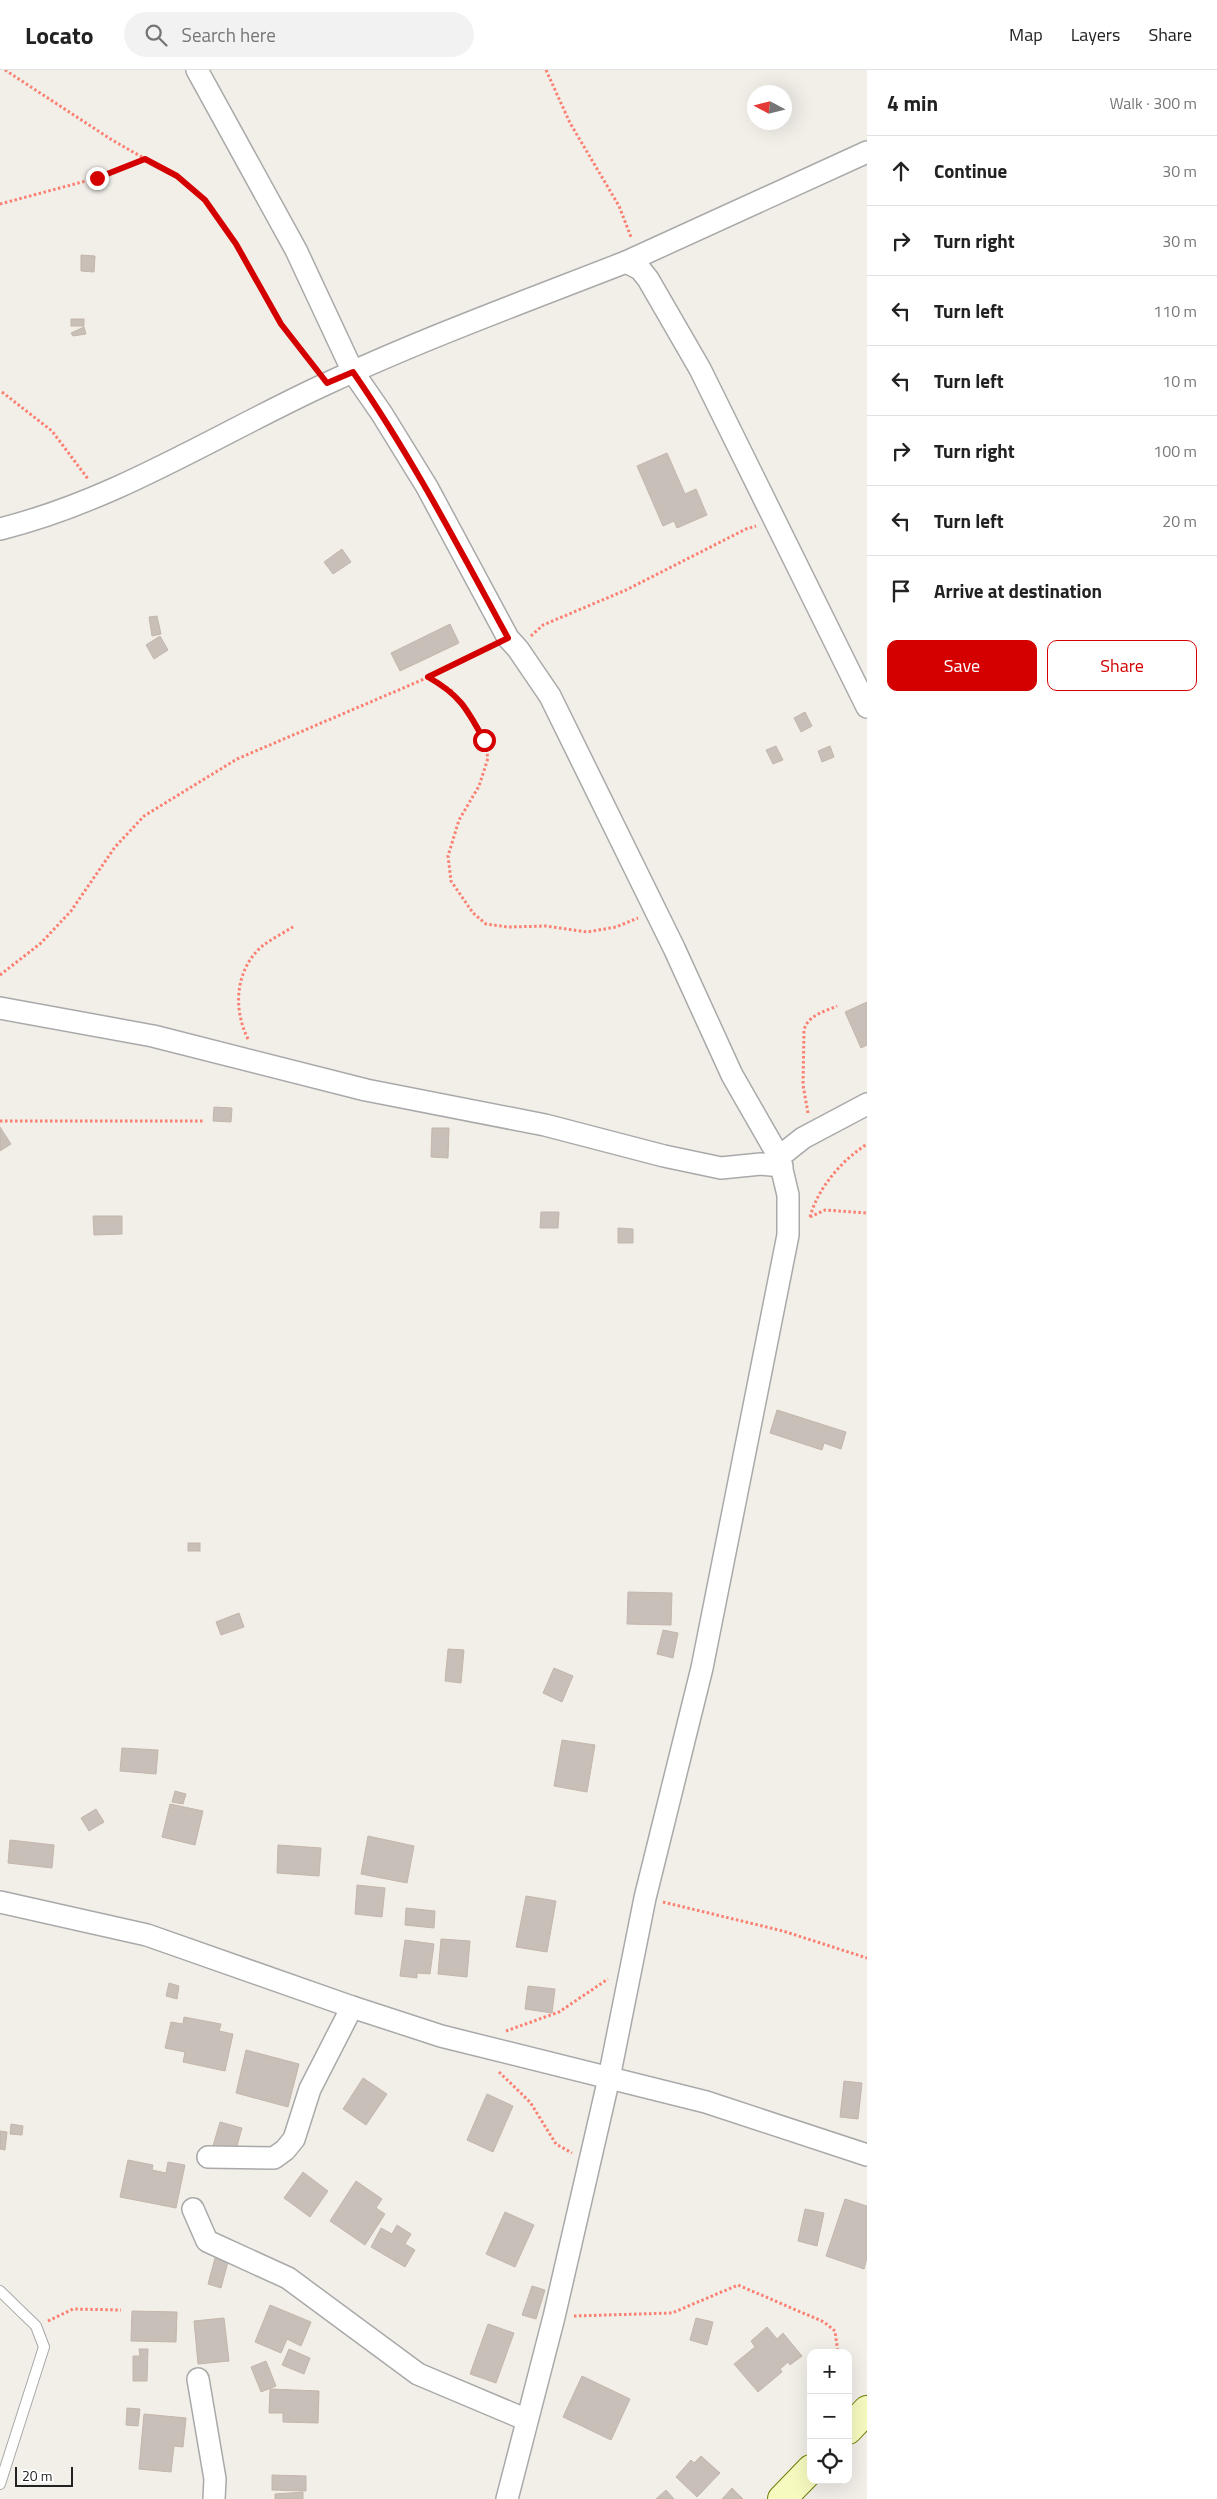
<!DOCTYPE html>
<meta charset="utf-8">
<style>
body{margin:0;font-family:"Titillium Web",sans-serif;background:#f2f2f2;color:#222}
.controls{position:absolute;right:15px;bottom:15px;display:grid;overflow:hidden;border-radius:10px;box-shadow:0 5px 20px #0002}
.controls button{width:45px;height:45px;display:grid;place-items:center;padding:0;border:0;border-bottom:1px solid #e0e0e0;background:#fff;color:#222;font:25px sans-serif}
.compass{position:absolute;left:747px;top:15px;width:45px;height:45px;border-radius:50%;background:#fff;box-shadow:0 5px 20px #0002;rotate:277deg}
.scale{position:absolute;left:15px;bottom:12px;width:58px;box-sizing:border-box;padding-left:5px;border:2px solid #222;border-top:0;font-size:14px;line-height:18px;white-space:nowrap;color:#222;-webkit-text-stroke:4px #fff;paint-order:stroke}
.stop{position:absolute;width:15px;height:15px;margin:-11px;border:4px solid #d40000;border-radius:50%;background:#fff}
.stop.end{background:#d40000;border-color:#fff;box-shadow:0 1px 5px #0008}
.list{margin:0;padding:0;list-style:none}
h2{display:flex;justify-content:space-between;align-items:center;height:65px;margin:0;padding:0 20px;font-size:21px}
h2 small{font-size:16px;font-weight:400;color:#767676}
.list li{display:grid;grid-template-columns:32px 1fr auto;gap:15px;align-items:center;box-sizing:border-box;height:70px;padding:0 20px;border-top:1px solid #e0e0e0}
.list b{display:block;font-size:19px;white-space:nowrap}
.list em{font-size:16px;font-style:normal;color:#767676}
.actions{display:flex;gap:10px;padding:15px 20px}
.actions a{flex:1;padding:11px 0;border:1px solid #d40000;border-radius:10px;text-align:center;font-size:18px;color:#d40000}
.actions .main{background:#d40000;color:#fff}
.icon{flex:none;width:28px;height:28px;fill:none;stroke:currentColor;stroke-width:2;stroke-linecap:round;stroke-linejoin:round}
.map{position:relative;flex:none;width:867px;height:2429px;overflow:hidden}
header{display:flex;align-items:center;gap:30px;box-sizing:border-box;height:70px;padding:0 25px;background:#fff;border-bottom:1px solid #e0e0e0}
header strong{font-size:24px}
nav{display:flex;gap:28px;margin-inline-start:auto;font-size:18px}
.search{width:350px;height:45px;background:#f2f2f2;display:flex;align-items:center;gap:12px;box-sizing:border-box;padding:0 18px;border-radius:28px;color:#767676;font-size:19px}
main{display:flex}
aside{flex:1;background:#fff}
.map>svg:first-child{display:block}
.building{fill:#c7bfb8;stroke:#c4b6ab}
.lines{fill:none;stroke-linecap:round;stroke-linejoin:round}
.lane-casing{stroke:#a9a9a9;stroke-width:12}
.street-casing{stroke:#a9a9a9;stroke-width:24}
.secondary-casing{stroke:#707d05;stroke-width:30}
.path{stroke:#fa8072;stroke-width:3;stroke-dasharray:2.5 2.5;stroke-linecap:butt}
.lane{stroke:#fff;stroke-width:10}
.street{stroke:#fff;stroke-width:21}
.secondary{stroke:#f7fabf;stroke-width:28}
.route{stroke:#d40000;stroke-width:6}
</style>
<header>
<strong>Locato</strong>
<div class="search"><svg class="icon" aria-label="search" viewBox="0 0 24 24"><circle cx="10" cy="10" r="6"/><path d="M15 15l6 6"/></svg>Search here</div>
<nav><a>Map</a><a>Layers</a><a>Share</a></nav>
</header>
<main>
<div class="map">
<svg width="867" height="2429" viewBox="0 0 867 2429">
<rect width="100%" height="100%" fill="#f2efe9"/>
<!-- building -->
<g class="building">
<polygon points="81,185 95,186 94,202 81,201"/>
<rect x="71" y="249" width="13" height="7"/>
<polygon points="84,257 86,264 73,266 71,263"/>
<polygon points="667,383 685,424 696,419 707,445 677,458 674,451 663,456 637,396"/>
<polygon points="342,479 351,492 333,504 324,492"/>
<polygon points="157,546 161,564 152,566 149,547"/>
<polygon points="450,554 459,573 400,601 391,583"/>
<polygon points="160,566 168,580 154,589 146,575"/>
<polygon points="805,642 812,656 801,662 794,648"/>
<polygon points="776,676 783,690 773,694 766,680"/>
<polygon points="830,676 834,687 822,692 818,681"/>
<polygon points="867,932 867,975 861,978 845,942"/>
<polygon points="214,1037 232,1038 231,1052 213,1051"/>
<polygon points="0,1057 11,1074 0,1081"/>
<polygon points="432,1058 449,1058 448,1088 431,1087"/>
<polygon points="541,1142 559,1142 558,1158 540,1158"/>
<polygon points="93,1146 122,1146 122,1164 94,1165"/>
<polygon points="618,1158 633,1159 633,1173 618,1173"/>
<polygon points="777,1340 846,1362 841,1379 824,1373 822,1380 770,1363"/>
<rect x="188" y="1473" width="12" height="8"/>
<polygon points="628,1522 672,1523 671,1555 627,1554"/>
<polygon points="239,1543 244,1557 221,1565 216,1552"/>
<polygon points="663,1560 678,1563 673,1588 657,1584"/>
<polygon points="448,1579 464,1580 461,1613 445,1611"/>
<polygon points="554,1598 573,1606 562,1632 543,1623"/>
<polygon points="562,1670 595,1675 587,1722 554,1716"/>
<polygon points="122,1678 158,1680 156,1704 120,1701"/>
<polygon points="175,1721 186,1724 183,1734 172,1732"/>
<polygon points="170,1734 203,1741 195,1775 162,1767"/>
<polygon points="96,1739 104,1752 89,1761 81,1748"/>
<polygon points="368,1766 414,1776 407,1813 361,1804"/>
<polygon points="10,1770 54,1775 52,1798 8,1793"/>
<polygon points="278,1775 321,1778 319,1806 277,1803"/>
<polygon points="357,1815 385,1818 382,1847 355,1844"/>
<polygon points="526,1826 556,1831 547,1882 516,1877"/>
<polygon points="406,1838 435,1841 434,1858 405,1855"/>
<polygon points="441,1869 470,1871 467,1907 438,1904"/>
<polygon points="405,1870 434,1874 430,1904 417,1903 417,1908 400,1906"/>
<polygon points="169,1913 179,1916 177,1929 166,1926"/>
<polygon points="528,1916 555,1919 552,1943 525,1939"/>
<polygon points="184,1947 221,1954 219,1961 233,1964 225,2001 183,1992 185,1982 165,1978 171,1952 183,1954"/>
<polygon points="246,1980 299,1994 288,2037 236,2023"/>
<polygon points="363,2008 387,2024 366,2055 343,2039"/>
<polygon points="844,2011 862,2013 858,2049 840,2047"/>
<polygon points="487,2024 513,2036 493,2082 467,2070"/>
<polygon points="220,2052 242,2058 235,2083 213,2076"/>
<polygon points="11,2054 23,2056 22,2065 10,2064"/>
<polygon points="0,2061 7,2062 5,2080 0,2079"/>
<polygon points="128,2090 153,2095 152,2100 166,2103 168,2092 185,2095 176,2138 120,2127"/>
<polygon points="303,2102 328,2121 310,2147 284,2128"/>
<polygon points="356,2111 382,2129 376,2138 385,2144 365,2175 330,2151"/>
<polygon points="845,2129 867,2136 867,2188 864,2199 826,2186"/>
<polygon points="805,2139 824,2143 817,2176 798,2171"/>
<polygon points="505,2142 534,2155 515,2197 486,2184"/>
<polygon points="397,2155 411,2164 405,2174 415,2180 405,2197 371,2177 381,2158 392,2164"/>
<polygon points="215,2188 228,2192 221,2218 208,2214"/>
<polygon points="532,2216 545,2220 536,2249 522,2245"/>
<polygon points="270,2235 311,2252 301,2276 287,2269 281,2283 255,2272"/>
<polygon points="132,2241 177,2242 176,2272 131,2271"/>
<polygon points="224,2248 229,2291 198,2294 194,2251"/>
<polygon points="696,2248 713,2252 707,2275 690,2270"/>
<polygon points="488,2254 514,2263 496,2313 470,2304"/>
<polygon points="767,2257 777,2269 783,2263 802,2286 790,2295 788,2292 780,2299 782,2302 758,2322 734,2294 755,2277 751,2271"/>
<polygon points="139,2279 148,2279 147,2311 133,2311 133,2286 140,2286"/>
<polygon points="289,2279 310,2288 304,2304 282,2295"/>
<polygon points="266,2291 276,2316 261,2322 251,2297"/>
<polygon points="582,2306 630,2329 611,2370 563,2347"/>
<polygon points="270,2319 319,2321 318,2353 283,2352 283,2343 269,2343"/>
<polygon points="127,2338 140,2339 138,2356 126,2355"/>
<polygon points="144,2344 186,2348 183,2377 174,2376 171,2402 139,2399"/>
<polygon points="701,2386 720,2403 697,2427 676,2407 691,2390 694,2393"/>
<polygon points="272,2405 306,2406 306,2421 272,2420"/>
<polygon points="732,2418 743,2429 722,2429"/>
<polygon points="666,2420 674,2429 656,2429"/>
<polygon points="303,2422 303,2429 275,2429 275,2424"/>
</g>
<g class="lines">
<!-- lane casing -->
<g class="lane-casing">
<polyline id="lane" points="0,2221 36,2256 44,2277 0,2414"/>
</g>
<!-- street casing -->
<g class="street-casing">
<g id="street">
<polyline points="197,0 296,180 353,302 382,344 427,417 508,568 518,579 550,626 674,878 732,1005 779,1087"/>
<polyline points="626,192 867,82"/>
<path d="M0,459C117,430 219,363 328,313C425,268 526,231 626,192L640,199L648,209L700,299L867,637"/>
<polyline points="0,938 153,966 366,1020 545,1055 664,1086 721,1098 761,1094 782,1096"/>
<polyline points="0,1832 147,1865 352,1937 441,1966 706,2032 867,2085"/>
<polyline points="208,2087 274,2088 285,2080 294,2069 310,2019 352,1937"/>
<polyline points="193,2139 207,2171 288,2208 418,2304 527,2350"/>
<polyline points="198,2309 215,2409 214,2429"/>
<polyline points="507,2429 554,2247 609,2008 645,1828 702,1598 788,1165 788,1125 779,1087 803,1068 867,1034"/>
</g>
</g>
<!-- secondary casing -->
<g class="secondary-casing">
<g id="secondary">
<polyline points="848,2360 867,2340"/>
<polyline points="782,2429 811,2399"/>
</g>
</g>
<!-- path -->
<g class="path">
<polyline points="5,0 112,70 177,107 205,130 236,174 281,254 315,297"/>
<polyline points="546,0 570,53 619,136 631,167"/>
<polyline points="0,134 97,108 145,89"/>
<polyline points="2,322 52,361 88,409"/>
<polyline points="531,566 543,555 626,520 746,459 756,456"/>
<polyline points="429,607 451,620 468,641 484,670 488,688 479,716 459,750 448,786 451,811 473,843 486,854 508,857 546,856 587,862 616,857 638,848"/>
<polyline points="0,905 41,873 71,841 115,777 144,746 237,689 429,607 490,577"/>
<path d="M248,969C233,939 235,901 261,877C271,869 284,863 294,856"/>
<path d="M808,1043L803,1015L804,960C808,945 824,942 837,936"/>
<polyline points="0,1051 204,1051"/>
<path d="M810,1147C818,1118 841,1091 867,1074"/>
<polyline points="810,1147 825,1140 867,1143"/>
<polyline points="663,1832 783,1861 867,1888"/>
<polyline points="506,1961 559,1942 608,1909"/>
<polyline points="499,2002 530,2032 556,2074 572,2083"/>
<polyline points="574,2246 672,2243 738,2215 824,2252 835,2261 838,2283"/>
<polyline points="48,2251 73,2239 121,2240"/>
</g>
<!-- lane -->
<use href="#lane" class="lane"/>
<!-- street -->
<use href="#street" class="street"/>
<!-- secondary -->
<use href="#secondary" class="secondary"/>
</g>
<g class="lines">
<!-- route -->
<path class="route" d="M97,108L145,89L177,106L205,130L236,174L281,254L327,313L353,302C412,387 459,478 508,568L428,607C460,625 467,639 484,670"/>
</g>
</svg>
<div class="controls">
<button>+</button>
<button>−</button>
<button><svg class="icon" aria-label="locate" viewBox="0 0 24 24"><circle cx="12" cy="12" r="6"/><path d="M12 2v4M12 18v4M2 12h4M18 12h4"/></svg></button>
</div>
<svg class="compass" viewBox="-18 -18 36 36"><path d="M0-13l5 13h-10z" fill="#e53935"/><path d="M0 13l5-13h-10z" fill="#767676"/></svg>
<div class="scale">20 m</div>
<div class="stop" style="left:484px;top:670px"></div>
<div class="stop end" style="left:97px;top:108px"></div>
</div>
<aside>
<h2>4 min<small>Walk · 300 m</small></h2>
<ul class="list">
<li><svg class="icon" aria-label="ahead" viewBox="0 0 24 24"><path d="M12 20V5M6 11l6-6 6 6"/></svg><div><b>Continue</b></div><em>30 m</em></li>
<li><svg class="icon" aria-label="right" viewBox="0 0 24 24"><path d="M7 20v-9h11M14 6l5 5-5 5"/></svg><div><b>Turn right</b></div><em>30 m</em></li>
<li><svg class="icon" aria-label="left" viewBox="0 0 24 24"><path d="M17 20v-9H6M10 6l-5 5 5 5"/></svg><div><b>Turn left</b></div><em>110 m</em></li>
<li><svg class="icon" aria-label="left" viewBox="0 0 24 24"><path d="M17 20v-9H6M10 6l-5 5 5 5"/></svg><div><b>Turn left</b></div><em>10 m</em></li>
<li><svg class="icon" aria-label="right" viewBox="0 0 24 24"><path d="M7 20v-9h11M14 6l5 5-5 5"/></svg><div><b>Turn right</b></div><em>100 m</em></li>
<li><svg class="icon" aria-label="left" viewBox="0 0 24 24"><path d="M17 20v-9H6M10 6l-5 5 5 5"/></svg><div><b>Turn left</b></div><em>20 m</em></li>
<li><svg class="icon" aria-label="arrive" viewBox="0 0 24 24"><path d="M6 21V4h12l-3 4 3 4H6"/></svg><div><b>Arrive at destination</b></div></li>
</ul>
<div class="actions"><a class="main">Save</a><a>Share</a></div>
</aside>
</main>
